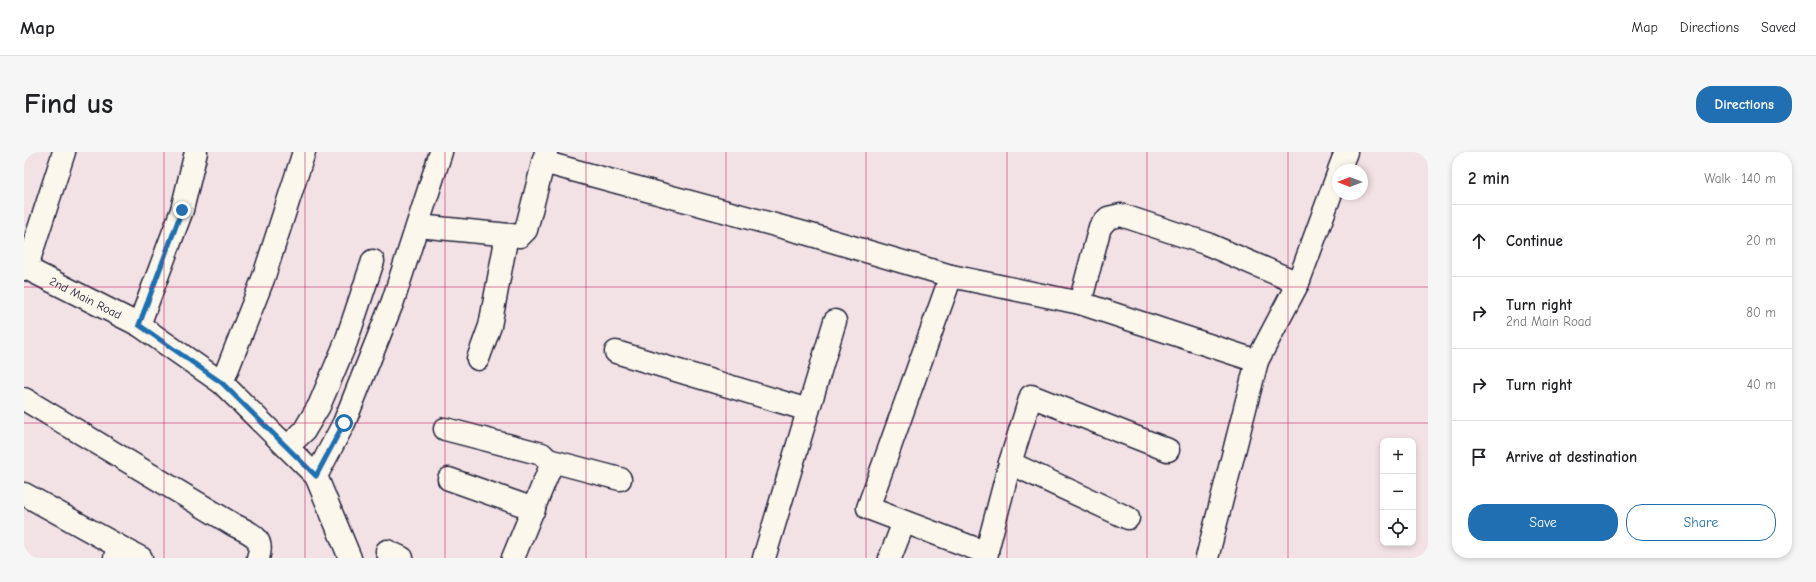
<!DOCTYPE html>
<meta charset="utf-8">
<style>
body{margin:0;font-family:"Comic Neue",sans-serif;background:#f6f6f6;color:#202124}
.controls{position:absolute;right:12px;bottom:12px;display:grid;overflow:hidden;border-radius:8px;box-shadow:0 2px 6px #0003}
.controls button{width:36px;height:36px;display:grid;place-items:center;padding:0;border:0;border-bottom:1px solid #e0e0e0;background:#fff;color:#202124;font:20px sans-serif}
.compass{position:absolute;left:1308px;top:12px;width:36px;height:36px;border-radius:50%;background:#fff;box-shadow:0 2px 6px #0003;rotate:270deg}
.stop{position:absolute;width:12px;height:12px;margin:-9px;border:3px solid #1f6fb2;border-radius:50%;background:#fff}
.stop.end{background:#1f6fb2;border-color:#fff;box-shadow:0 1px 4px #0008}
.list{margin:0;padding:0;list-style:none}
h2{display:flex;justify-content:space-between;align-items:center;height:52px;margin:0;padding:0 16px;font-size:17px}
h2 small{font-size:13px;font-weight:400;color:#757577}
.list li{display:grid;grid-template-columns:26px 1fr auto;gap:12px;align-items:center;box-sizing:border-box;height:72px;padding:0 16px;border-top:1px solid #e0e0e0}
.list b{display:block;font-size:15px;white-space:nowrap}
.list p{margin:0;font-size:13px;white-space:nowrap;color:#757577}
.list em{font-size:13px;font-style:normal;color:#757577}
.actions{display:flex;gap:8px;padding:12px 16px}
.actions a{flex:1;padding:9px 0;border:1px solid #1f6fb2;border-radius:16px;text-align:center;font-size:14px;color:#1f6fb2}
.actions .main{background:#1f6fb2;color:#fff}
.icon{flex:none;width:22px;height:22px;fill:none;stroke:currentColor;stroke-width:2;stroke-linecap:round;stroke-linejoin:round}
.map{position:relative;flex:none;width:1404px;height:406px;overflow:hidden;border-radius:16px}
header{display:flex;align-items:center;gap:24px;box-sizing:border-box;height:56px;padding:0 20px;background:#fff;border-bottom:1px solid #e0e0e0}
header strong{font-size:19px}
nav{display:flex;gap:22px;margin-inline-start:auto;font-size:14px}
.intro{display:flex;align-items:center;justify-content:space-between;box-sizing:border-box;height:96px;padding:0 24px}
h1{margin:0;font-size:28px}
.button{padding:10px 18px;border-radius:16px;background:#1f6fb2;color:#fff;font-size:14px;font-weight:700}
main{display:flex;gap:24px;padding:0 24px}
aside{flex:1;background:#fff;border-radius:16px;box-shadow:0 2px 6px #0003}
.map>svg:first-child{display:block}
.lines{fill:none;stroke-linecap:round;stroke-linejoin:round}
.minor-casing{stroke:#22223b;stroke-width:25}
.minor{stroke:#fbf7ec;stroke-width:22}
.route{stroke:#1f6fb2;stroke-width:5}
.grid{fill:none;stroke:#c2185b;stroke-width:1;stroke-opacity:0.55}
.labels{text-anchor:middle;stroke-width:3.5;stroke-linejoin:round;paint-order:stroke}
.street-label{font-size:12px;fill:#22223b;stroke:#fbf7ec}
</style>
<header>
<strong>Map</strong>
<nav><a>Map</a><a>Directions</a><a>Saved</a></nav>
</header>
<div class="intro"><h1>Find us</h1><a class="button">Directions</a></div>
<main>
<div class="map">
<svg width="1404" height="406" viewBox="0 0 1404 406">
<rect width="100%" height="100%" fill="#f3e2e5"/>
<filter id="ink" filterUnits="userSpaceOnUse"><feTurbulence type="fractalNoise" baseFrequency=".025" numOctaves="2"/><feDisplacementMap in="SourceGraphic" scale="8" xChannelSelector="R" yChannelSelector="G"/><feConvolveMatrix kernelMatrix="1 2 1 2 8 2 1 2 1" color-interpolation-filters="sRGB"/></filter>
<g filter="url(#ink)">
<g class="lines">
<!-- minor casing -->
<g class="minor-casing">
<g id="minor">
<polyline points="519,10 784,82 927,124 1056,151 1233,209"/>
<polyline points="1315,18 1322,0"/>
<polyline points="394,74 496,84 502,78 522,0"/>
<path id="s1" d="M0,115L115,173L198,231L292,324L326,406"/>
<polyline points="2,117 40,0"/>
<polyline points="927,124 844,356 963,401"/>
<polyline points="1056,151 1076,75 1084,66 1097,63 1181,91 1274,131"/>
<polyline points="115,173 158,58 172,0"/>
<polyline points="592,200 784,258"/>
<polyline points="454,207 466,174 483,83"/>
<polyline points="198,231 239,127 280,0"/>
<path d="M0,247L210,373C226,381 241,385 234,406"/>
<polyline points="421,277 518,302 524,308 526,316 489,406"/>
<polyline points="263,295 280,279 295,254 322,190 349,109"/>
<polyline points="524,308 596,327"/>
<polyline points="986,311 1104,366"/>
<polyline points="292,324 320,271 369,149 417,0"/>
<polyline points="425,327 510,357"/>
<polyline points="0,342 94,394 91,406"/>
<polyline points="94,394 117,406"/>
<polyline points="363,399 378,406"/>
<polyline points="740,406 811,169"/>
<polyline points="866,406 880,370"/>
<polyline points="961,406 986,311 1007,244 1144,298"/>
<polyline points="1183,406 1233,209 1274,131 1314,22"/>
</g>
</g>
<!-- minor -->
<use href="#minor" class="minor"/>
</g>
</g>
<g class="lines" filter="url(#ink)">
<!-- route -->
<polyline class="route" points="158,58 115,173 198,231 292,324 320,271"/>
</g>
<!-- grid -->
<path class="grid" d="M140,0V406M281,0V406M421,0V406M562,0V406M702,0V406M842,0V406M983,0V406M1123,0V406M1264,0V406M0,135H1404M0,271H1404"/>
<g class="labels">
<!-- street labels -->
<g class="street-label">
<text dy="4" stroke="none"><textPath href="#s1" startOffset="69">2nd Main Road</textPath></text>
</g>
</g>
</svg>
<div class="controls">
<button>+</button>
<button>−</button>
<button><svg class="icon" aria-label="locate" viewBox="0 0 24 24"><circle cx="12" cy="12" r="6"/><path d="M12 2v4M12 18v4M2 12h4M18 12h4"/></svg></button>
</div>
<svg class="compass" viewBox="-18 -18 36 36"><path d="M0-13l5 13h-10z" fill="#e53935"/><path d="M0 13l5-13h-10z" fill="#757577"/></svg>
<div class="stop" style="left:320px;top:271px"></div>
<div class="stop end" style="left:158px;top:58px"></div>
</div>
<aside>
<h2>2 min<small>Walk · 140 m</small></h2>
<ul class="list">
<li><svg class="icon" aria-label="ahead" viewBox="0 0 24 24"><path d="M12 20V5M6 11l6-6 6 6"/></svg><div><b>Continue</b></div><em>20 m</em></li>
<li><svg class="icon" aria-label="right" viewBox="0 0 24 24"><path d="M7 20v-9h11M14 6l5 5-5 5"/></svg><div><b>Turn right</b><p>2nd Main Road</p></div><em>80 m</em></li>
<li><svg class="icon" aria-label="right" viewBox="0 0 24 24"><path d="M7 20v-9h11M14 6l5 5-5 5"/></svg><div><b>Turn right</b></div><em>40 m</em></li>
<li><svg class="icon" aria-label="arrive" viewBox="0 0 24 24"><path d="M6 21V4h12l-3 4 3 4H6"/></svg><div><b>Arrive at destination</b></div></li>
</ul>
<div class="actions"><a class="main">Save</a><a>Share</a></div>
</aside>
</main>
